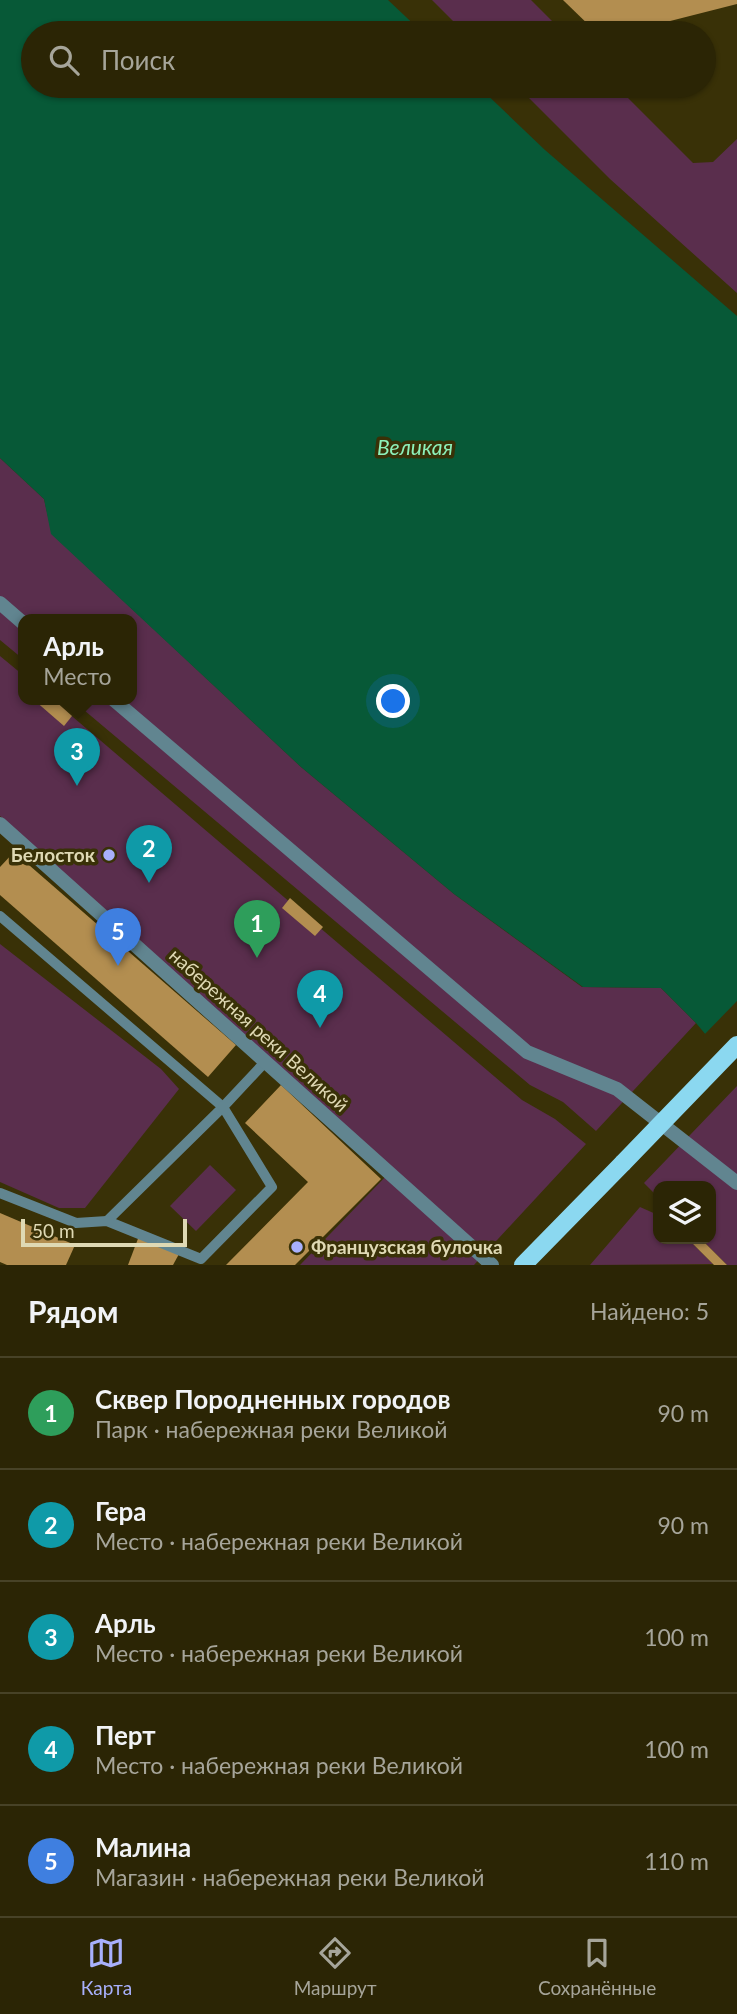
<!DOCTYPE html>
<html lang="ru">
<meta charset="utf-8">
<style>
body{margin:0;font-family:Lato,sans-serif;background:#373113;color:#f1f3f6}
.controls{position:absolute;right:21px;bottom:21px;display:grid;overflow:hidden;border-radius:14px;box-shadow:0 2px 5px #0004}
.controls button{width:63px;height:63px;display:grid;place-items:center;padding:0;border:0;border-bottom:2px solid #474227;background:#2b2505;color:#f1f3f6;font:35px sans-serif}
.scale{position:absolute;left:21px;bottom:18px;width:166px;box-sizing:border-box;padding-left:7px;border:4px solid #dfd9b4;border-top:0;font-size:19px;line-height:24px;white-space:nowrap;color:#dfd9b4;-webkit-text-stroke:5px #393107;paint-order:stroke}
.you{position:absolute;left:394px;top:702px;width:24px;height:24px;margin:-18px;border:5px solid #fff;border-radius:50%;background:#1a73e8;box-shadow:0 0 0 10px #1a73e833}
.badge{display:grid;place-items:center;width:46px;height:46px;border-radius:50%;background:#a8b0fc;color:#fff;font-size:23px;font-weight:700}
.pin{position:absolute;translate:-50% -58px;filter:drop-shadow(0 2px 4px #0008)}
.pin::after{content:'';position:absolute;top:37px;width:24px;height:21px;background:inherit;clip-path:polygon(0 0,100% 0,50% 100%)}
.popup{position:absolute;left:18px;top:614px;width:119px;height:91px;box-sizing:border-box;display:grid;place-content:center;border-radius:14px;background:#2b2505;filter:drop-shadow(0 2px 5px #0005);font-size:23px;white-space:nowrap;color:#a6a59a}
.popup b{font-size:26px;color:#f1f3f6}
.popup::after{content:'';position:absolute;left:50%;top:100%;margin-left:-14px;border:14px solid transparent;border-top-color:#2b2505}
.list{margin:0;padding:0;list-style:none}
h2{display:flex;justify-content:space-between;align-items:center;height:91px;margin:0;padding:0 28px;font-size:30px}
h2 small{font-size:23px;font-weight:400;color:#a6a59a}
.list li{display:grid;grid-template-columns:46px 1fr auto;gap:21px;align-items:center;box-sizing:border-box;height:112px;padding:0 28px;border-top:2px solid #474227}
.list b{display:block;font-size:26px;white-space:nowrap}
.list p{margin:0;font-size:23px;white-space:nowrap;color:#a6a59a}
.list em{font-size:23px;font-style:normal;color:#a6a59a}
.icon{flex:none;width:38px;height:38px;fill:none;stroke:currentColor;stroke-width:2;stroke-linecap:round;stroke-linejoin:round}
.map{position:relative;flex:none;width:737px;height:1265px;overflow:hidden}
.search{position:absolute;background:#2b2505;box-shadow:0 2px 5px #0004;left:21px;right:21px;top:21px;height:77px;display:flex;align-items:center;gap:18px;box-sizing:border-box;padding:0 24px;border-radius:38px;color:#a6a59a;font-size:26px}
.sheet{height:651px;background:#2b2505}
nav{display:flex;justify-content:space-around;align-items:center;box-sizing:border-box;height:98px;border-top:2px solid #474227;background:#2b2505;font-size:19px;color:#a6a59a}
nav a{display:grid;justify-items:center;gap:4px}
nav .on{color:#a8b0fc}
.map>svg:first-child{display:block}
.green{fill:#5a2e4d}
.water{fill:#075937}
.pier{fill:#393107}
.building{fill:#b38e50}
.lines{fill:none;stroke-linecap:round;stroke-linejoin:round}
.service{stroke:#618590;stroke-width:10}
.pedestrian{stroke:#618590;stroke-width:14}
.minor{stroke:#618590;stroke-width:14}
.primary{stroke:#8bd8f0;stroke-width:18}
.primary-bridge{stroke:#8bd8f0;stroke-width:18}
.poi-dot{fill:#a8b0fc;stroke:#393107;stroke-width:2.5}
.labels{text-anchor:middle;stroke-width:7;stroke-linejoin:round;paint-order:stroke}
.poi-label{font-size:19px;font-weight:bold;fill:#dfd9b4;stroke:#393107;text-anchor:end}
.street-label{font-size:19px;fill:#dfd9b4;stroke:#393107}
.water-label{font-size:21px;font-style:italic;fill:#8df1ba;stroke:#393107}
</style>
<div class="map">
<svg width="737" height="1265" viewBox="0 0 737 1265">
<rect width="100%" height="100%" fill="#393107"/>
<!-- green -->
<g class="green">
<polygon points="432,0 531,0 564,33 465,33"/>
<polygon points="517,86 616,86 693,163 713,162 737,139 737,293 610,179"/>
<polygon points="0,458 44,499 52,534 301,767 454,894 582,987 661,988 696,1023 596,1131 563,1102 530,1085 72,700 131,700 131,620 23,620 23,659 0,640"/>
<polygon points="0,656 23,675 23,700 53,700 522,1100 555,1119 586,1144 486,1252 0,816"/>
<polygon points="0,944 161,1069 179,1089 85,1208 59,1208 0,1182"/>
<polygon points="737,1086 737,1265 727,1265 701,1239 711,1239 711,1186 658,1186 658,1197 644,1183"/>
<polygon points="210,1165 236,1190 196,1231 170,1206"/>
<polygon points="390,1172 482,1256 474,1265 300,1265"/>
<polygon points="640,1207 658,1215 658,1239 688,1239 713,1264 590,1265"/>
</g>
<!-- water -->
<polygon class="water" points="0,0 388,0 423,33 33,33 33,86 478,86 545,150 737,316 737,1072 696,1023 661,988 583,987 454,894 301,767 51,534 44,499 0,458"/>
<!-- pier -->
<polygon class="pier" points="737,1001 737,1076 703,1036"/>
<!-- building -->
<g class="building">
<polygon points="563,0 737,0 737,4 623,33 597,33"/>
<polygon points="34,700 54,700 72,716 64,726"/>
<polygon points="14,852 236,1045 208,1077 0,895 0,867"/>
<polygon points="290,898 323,927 315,936 282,908"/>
<polygon points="281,1085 381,1179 295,1265 226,1265 308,1182 245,1123"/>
<polygon points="0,1213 75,1245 66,1265 7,1265 0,1262"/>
<polygon points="139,1236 179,1254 173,1265 128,1265"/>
<polygon points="688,1239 701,1239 727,1265 714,1265"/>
</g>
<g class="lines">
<!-- service -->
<g class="service">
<polyline points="0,916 223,1107 107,1221"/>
<polyline points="0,1193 76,1223 107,1221 201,1259 272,1187 223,1107 266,1061"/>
</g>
<!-- pedestrian -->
<g class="pedestrian">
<polyline points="0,603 23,623"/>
<polyline points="114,700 527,1052 617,1089 737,1183"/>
</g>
<!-- minor -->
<polyline class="minor" points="0,824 492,1265"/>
<!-- primary -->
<polyline class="primary" points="523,1265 623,1163"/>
<!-- primary-bridge -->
<polyline class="primary-bridge" points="623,1163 737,1045"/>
</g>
<!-- markers -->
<g class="poi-dot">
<circle cx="109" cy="855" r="7"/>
<circle cx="297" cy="1247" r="7"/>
</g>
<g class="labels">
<!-- poi labels -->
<g class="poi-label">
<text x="95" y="862">Белосток</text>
<text x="311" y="1254" text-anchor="start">Французская булочка</text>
</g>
<!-- street labels -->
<g class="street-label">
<text transform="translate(259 1030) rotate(42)" y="7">набережная реки Великой</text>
</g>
<!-- water labels -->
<g class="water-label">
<text x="415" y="455">Великая</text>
</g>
</g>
</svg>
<div class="controls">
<button><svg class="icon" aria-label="layers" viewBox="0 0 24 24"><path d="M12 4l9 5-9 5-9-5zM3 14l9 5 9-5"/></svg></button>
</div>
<div class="scale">50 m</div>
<div class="you"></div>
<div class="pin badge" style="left:257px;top:958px;background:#2e9e5b">1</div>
<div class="pin badge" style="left:149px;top:883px;background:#0f9aa8">2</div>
<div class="pin badge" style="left:77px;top:786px;background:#0f9aa8">3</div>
<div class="popup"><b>Арль</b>Место</div>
<div class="pin badge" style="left:320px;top:1028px;background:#0f9aa8">4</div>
<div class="pin badge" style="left:118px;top:966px;background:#3f7fe0">5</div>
<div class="search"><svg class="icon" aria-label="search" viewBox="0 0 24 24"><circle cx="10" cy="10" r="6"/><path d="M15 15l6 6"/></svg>Поиск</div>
</div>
<section class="sheet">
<h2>Рядом<small>Найдено: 5</small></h2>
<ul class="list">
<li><span class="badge" style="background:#2e9e5b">1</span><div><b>Сквер Породненных городов</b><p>Парк · набережная реки Великой</p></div><em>90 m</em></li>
<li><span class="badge" style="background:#0f9aa8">2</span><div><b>Гера</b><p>Место · набережная реки Великой</p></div><em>90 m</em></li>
<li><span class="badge" style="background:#0f9aa8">3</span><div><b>Арль</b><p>Место · набережная реки Великой</p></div><em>100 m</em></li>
<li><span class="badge" style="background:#0f9aa8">4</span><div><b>Перт</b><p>Место · набережная реки Великой</p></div><em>100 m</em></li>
<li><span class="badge" style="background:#3f7fe0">5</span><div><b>Малина</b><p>Магазин · набережная реки Великой</p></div><em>110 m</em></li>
</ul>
</section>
<nav>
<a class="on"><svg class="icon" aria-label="map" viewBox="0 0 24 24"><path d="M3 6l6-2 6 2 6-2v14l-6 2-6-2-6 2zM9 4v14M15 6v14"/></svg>Карта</a>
<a><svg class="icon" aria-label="directions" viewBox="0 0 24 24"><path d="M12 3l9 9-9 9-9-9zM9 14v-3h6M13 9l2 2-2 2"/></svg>Маршрут</a>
<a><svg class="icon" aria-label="saved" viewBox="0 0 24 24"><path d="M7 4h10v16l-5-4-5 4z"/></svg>Сохранённые</a>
</nav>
